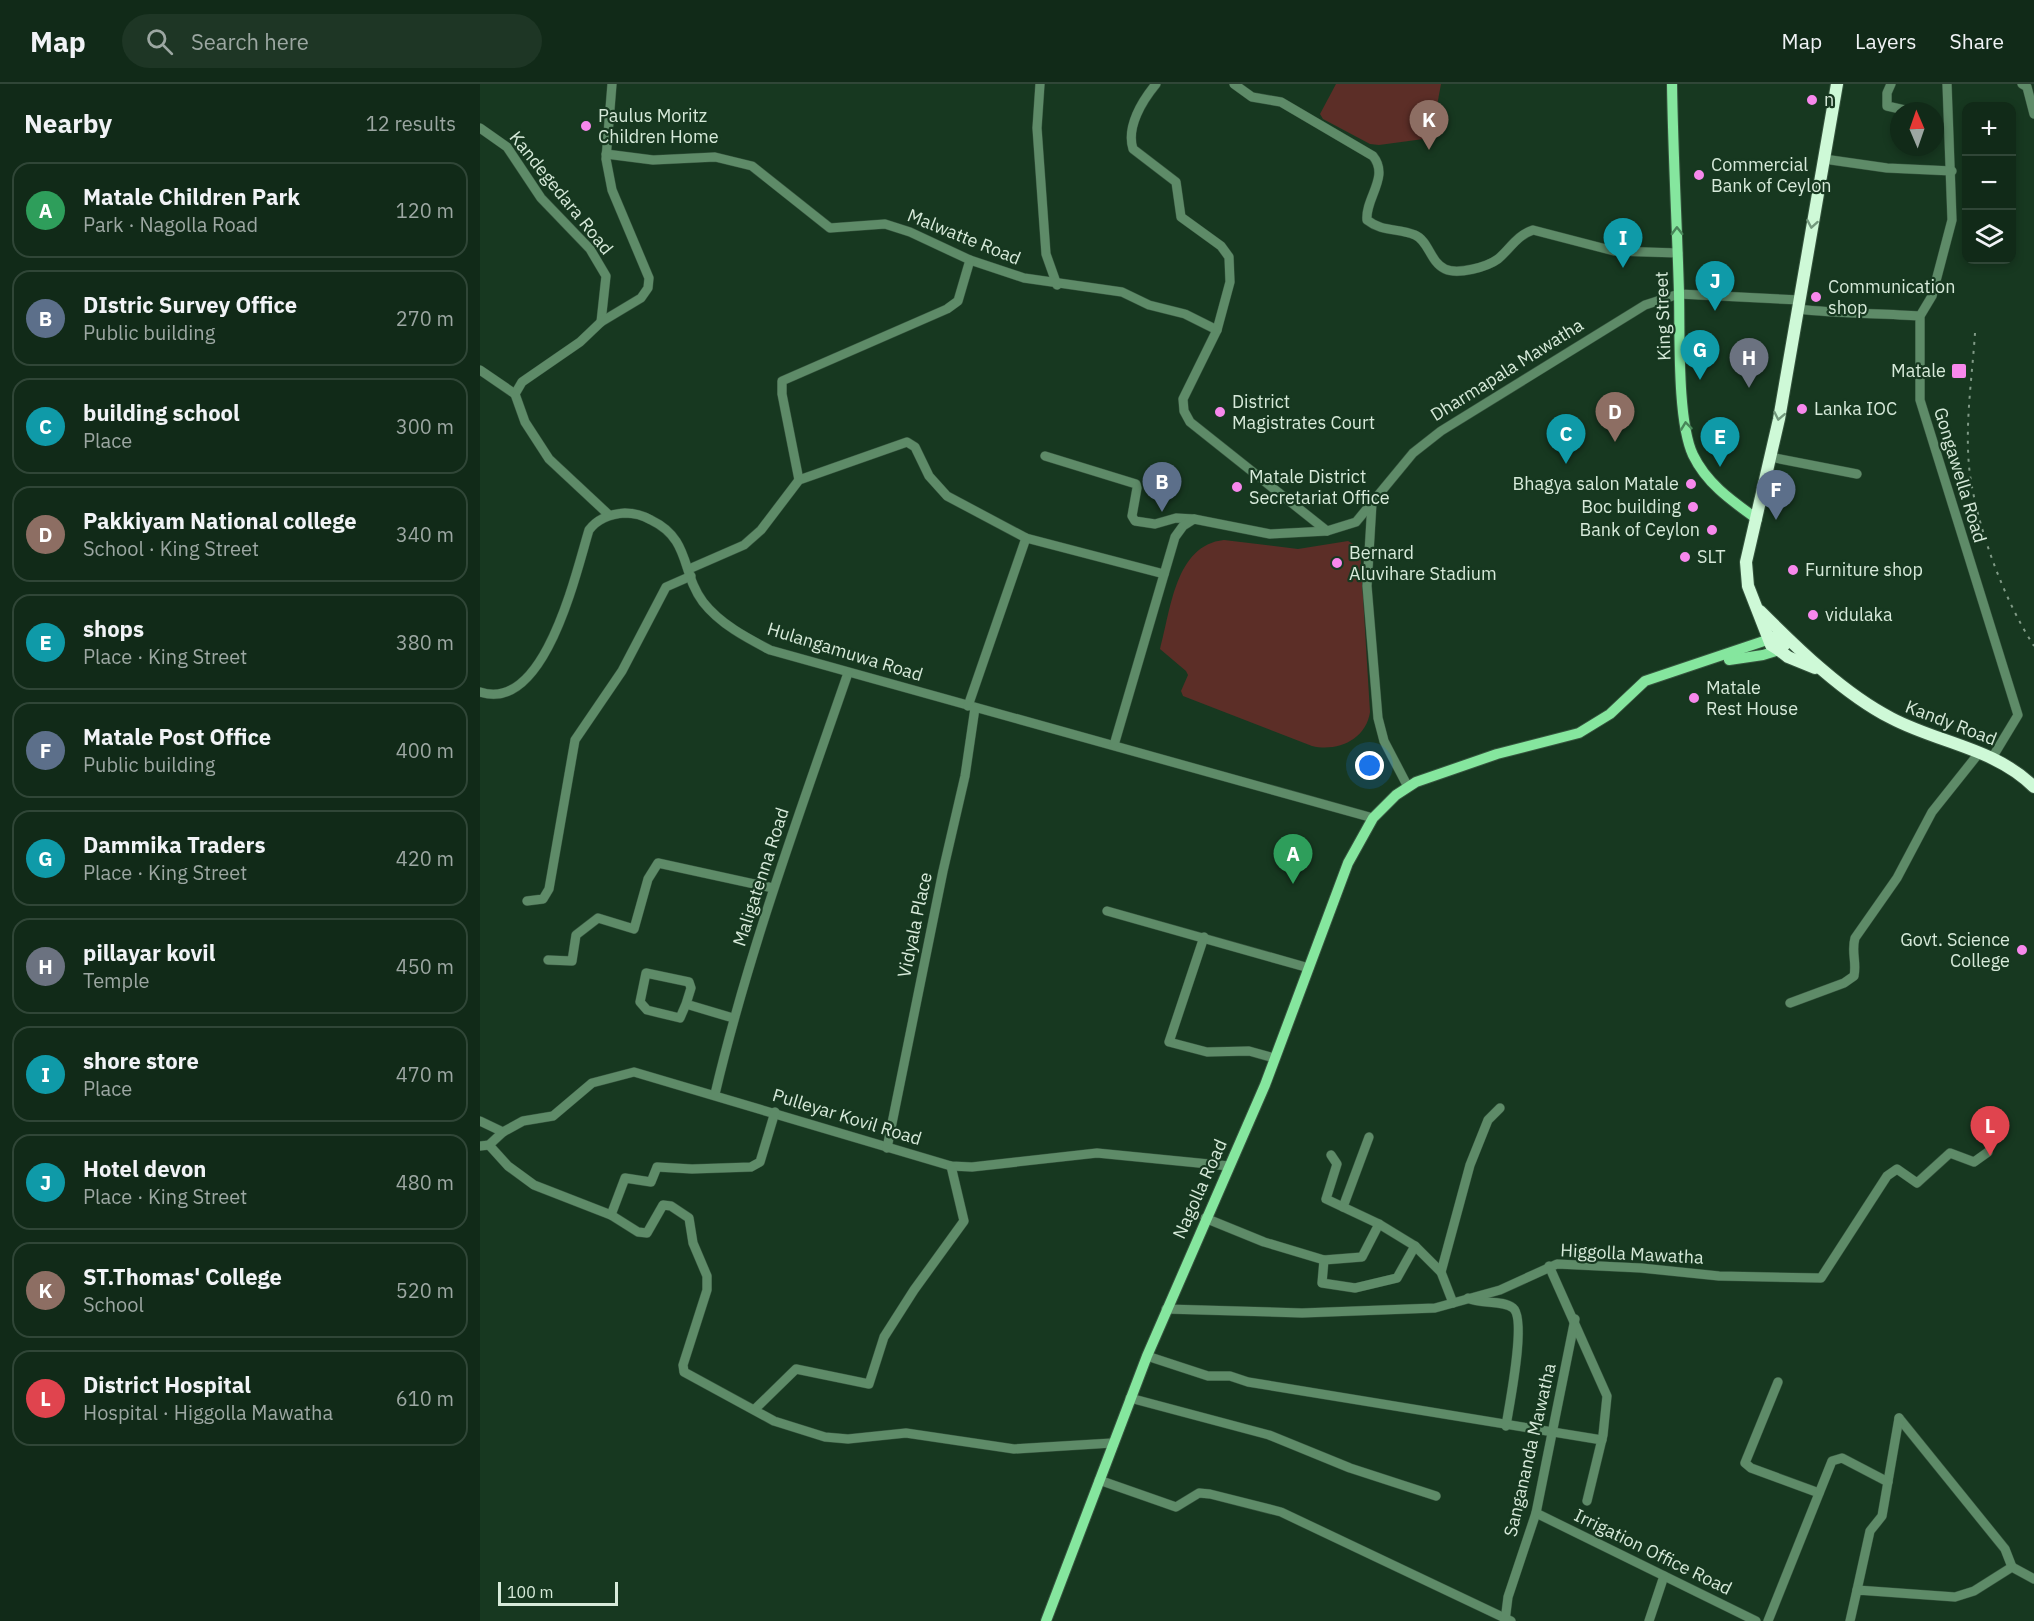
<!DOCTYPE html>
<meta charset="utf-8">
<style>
body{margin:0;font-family:"IBM Plex Sans",sans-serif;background:#1e3625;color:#f1f3f6}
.controls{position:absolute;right:18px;top:18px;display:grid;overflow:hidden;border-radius:12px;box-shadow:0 3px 9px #0003}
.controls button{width:54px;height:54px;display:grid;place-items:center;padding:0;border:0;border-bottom:2px solid #304637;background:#112a18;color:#f1f3f6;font:30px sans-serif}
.compass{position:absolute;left:1410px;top:18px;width:54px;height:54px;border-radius:50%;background:#112a18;box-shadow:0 3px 9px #0003;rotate:358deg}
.scale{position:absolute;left:18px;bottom:15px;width:120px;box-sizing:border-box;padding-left:6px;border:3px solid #d7eada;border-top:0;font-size:16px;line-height:21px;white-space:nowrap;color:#d7eada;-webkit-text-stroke:4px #173820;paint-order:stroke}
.you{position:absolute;left:890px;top:682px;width:21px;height:21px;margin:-15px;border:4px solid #fff;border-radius:50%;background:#1a73e8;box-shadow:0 0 0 9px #1a73e833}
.badge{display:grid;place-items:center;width:39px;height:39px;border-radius:50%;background:#8bbbb9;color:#fff;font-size:20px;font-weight:700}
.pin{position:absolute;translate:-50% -50px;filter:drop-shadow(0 2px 3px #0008)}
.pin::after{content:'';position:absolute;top:32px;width:21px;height:18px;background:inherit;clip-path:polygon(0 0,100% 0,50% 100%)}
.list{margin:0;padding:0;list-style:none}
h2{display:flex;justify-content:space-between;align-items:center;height:78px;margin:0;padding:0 24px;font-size:26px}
h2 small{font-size:20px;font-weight:400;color:#9ca7a2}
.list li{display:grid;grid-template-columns:39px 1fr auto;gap:18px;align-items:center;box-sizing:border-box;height:96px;margin:0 12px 12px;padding:0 12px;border:2px solid #304637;border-radius:18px}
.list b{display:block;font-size:22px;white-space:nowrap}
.list p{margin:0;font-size:20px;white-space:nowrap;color:#9ca7a2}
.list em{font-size:20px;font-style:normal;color:#9ca7a2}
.icon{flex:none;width:33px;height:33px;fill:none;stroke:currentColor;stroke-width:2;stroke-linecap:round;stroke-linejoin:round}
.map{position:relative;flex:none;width:1554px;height:1537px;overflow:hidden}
header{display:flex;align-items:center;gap:36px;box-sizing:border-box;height:84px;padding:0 30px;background:#112a18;border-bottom:2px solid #304637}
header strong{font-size:28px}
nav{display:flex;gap:33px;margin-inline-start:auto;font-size:21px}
.search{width:420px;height:54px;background:#1e3625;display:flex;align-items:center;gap:15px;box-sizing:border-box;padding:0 21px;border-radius:33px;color:#9ca7a2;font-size:22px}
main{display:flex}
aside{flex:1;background:#112a18}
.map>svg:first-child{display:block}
.green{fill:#5c2e27}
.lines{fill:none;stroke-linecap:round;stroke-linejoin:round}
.minor-casing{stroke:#36543e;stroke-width:10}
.major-casing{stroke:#36543e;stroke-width:12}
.highway-casing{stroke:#36543e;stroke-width:14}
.minor{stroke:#5e8b68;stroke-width:9}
.major{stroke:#85e69e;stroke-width:10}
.highway{stroke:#cef9d7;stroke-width:12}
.rail{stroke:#809a86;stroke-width:2;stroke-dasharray:3 6;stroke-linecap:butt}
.oneway{stroke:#72987c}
.oneway2{stroke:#488659}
.poi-dot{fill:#f788ec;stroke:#173820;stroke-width:2}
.labels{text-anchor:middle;stroke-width:4.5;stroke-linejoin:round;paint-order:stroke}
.poi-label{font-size:18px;fill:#d7eada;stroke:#173820;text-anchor:start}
.street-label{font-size:18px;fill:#d7eada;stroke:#173820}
</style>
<header>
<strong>Map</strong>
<div class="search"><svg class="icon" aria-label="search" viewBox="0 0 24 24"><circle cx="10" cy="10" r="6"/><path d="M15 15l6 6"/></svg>Search here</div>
<nav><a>Map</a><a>Layers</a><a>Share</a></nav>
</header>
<main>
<aside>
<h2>Nearby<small>12 results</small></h2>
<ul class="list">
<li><span class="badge" style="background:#2e9e5b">A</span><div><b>Matale Children Park</b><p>Park · Nagolla Road</p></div><em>120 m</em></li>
<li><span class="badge" style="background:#5c6f8a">B</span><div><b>DIstric Survey Office</b><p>Public building</p></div><em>270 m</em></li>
<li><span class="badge" style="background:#0f9aa8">C</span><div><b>building school</b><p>Place</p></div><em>300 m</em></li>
<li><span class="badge" style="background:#8d6e63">D</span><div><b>Pakkiyam National college</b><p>School · King Street</p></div><em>340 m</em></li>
<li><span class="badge" style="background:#0f9aa8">E</span><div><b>shops</b><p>Place · King Street</p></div><em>380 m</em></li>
<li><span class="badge" style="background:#5c6f8a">F</span><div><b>Matale Post Office</b><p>Public building</p></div><em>400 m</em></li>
<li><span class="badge" style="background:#0f9aa8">G</span><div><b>Dammika Traders</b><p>Place · King Street</p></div><em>420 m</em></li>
<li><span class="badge" style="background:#6b7280">H</span><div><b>pillayar kovil</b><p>Temple</p></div><em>450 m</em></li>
<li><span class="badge" style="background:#0f9aa8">I</span><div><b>shore store</b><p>Place</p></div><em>470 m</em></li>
<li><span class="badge" style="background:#0f9aa8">J</span><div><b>Hotel devon</b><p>Place · King Street</p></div><em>480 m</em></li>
<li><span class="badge" style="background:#8d6e63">K</span><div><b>ST.Thomas' College</b><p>School</p></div><em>520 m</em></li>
<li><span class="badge" style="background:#e0444e">L</span><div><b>District Hospital</b><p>Hospital · Higgolla Mawatha</p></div><em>610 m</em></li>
</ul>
</aside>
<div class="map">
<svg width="1554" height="1537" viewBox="0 0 1554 1537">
<rect width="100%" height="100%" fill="#173820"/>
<!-- green -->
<g class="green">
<polygon points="856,0 961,0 951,54 899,61 890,60 843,35 840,30"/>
<path d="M744,456L818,465L868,457L880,464L890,628C886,656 857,668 832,662L703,612L701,607L708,591L706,587L680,565C691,526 695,461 744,456Z"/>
</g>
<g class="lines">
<!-- minor casing -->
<g class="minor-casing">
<g id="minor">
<polyline points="560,0 557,44 566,170 577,201"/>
<path d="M676,0C662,17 646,43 653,65L696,98L701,133L741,162L749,173L750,198L737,246L703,315L704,327L710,338L847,447"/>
<path d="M754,0L772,13L801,18L893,72C910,93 885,114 887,136C902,148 918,144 935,151C949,157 950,178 965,185C978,191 1007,183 1018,175C1031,164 1036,152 1053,146L1134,167L1198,169"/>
<polyline points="1411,0 1407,9 1407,22 1429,27"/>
<polyline points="1467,0 1472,136 1452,212 1440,232 1440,316 1538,631 1512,674"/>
<polyline points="1542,0 1547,3 1554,30"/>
<polyline points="0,44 27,63 61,114 110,165 126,192 121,238"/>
<polyline points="126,70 173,76 235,73 272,82 350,144 405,140 430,148 490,176 544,194 642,208 669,221 705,230 737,246"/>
<polyline points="1344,75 1407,84 1472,87"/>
<path d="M1318,225C1359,230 1399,229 1440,232"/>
<polyline points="0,286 35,310"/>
<polyline points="565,372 656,400 657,404 652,432 655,437 675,440 696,434 714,435"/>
<polyline points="1290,373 1377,390"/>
<polyline points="319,396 302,310 302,297 467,225 478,217 490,176"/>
<polyline points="892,419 887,502 898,634 904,657 928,703"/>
<polyline points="129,431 69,375 45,338 35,310 42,298 100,258 121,238 161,214 168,204 169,194 132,106 126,75 132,0"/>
<polyline points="209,485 264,461 281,446 319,396 427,358 435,363 449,392 467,412 546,454 684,490"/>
<path d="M0,608C65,630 96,488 109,446C118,434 130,430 145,429C153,429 164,432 171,436C211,455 201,489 223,518C240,540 267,554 290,566L893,734"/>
<polyline points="488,622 546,454"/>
<polyline points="634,661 695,453 703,442 714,435 790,450 847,447 876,438 933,369 961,347 1165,221 1199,210 1320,216"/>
<polyline points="47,817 63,815 69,805 95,656 142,587 186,503 211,492"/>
<polyline points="627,827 829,884"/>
<polyline points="724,853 689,958 727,968 769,967 794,974"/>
<polyline points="68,876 92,877 96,851 118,834 154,845 168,795 178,779 293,804"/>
<path d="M1310,919L1364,899L1374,892C1377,878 1371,868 1375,854L1417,794L1452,728L1499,669"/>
<polyline points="206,920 211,904 209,898 166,889 160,918 167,926 200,934 206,920 253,934"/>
<path d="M235,1010C269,866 320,728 368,589"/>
<polyline points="0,1037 23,1048"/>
<polyline points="9,1061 28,1082 54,1101 131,1131 158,1148 167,1149 183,1121 191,1122 209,1134 213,1159 227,1192 227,1206 203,1281 204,1288 294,1337 345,1353 368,1355 426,1349 534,1365 632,1359"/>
<polyline points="0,1062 9,1061 23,1048 43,1037 73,1032 112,999 154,988 471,1082 492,1083 617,1069 749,1082"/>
<polyline points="407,1064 463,787 485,692 495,624"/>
<polyline points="863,1123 889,1053"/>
<polyline points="131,1131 145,1094 171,1098 177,1083 212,1085 271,1083 280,1078 295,1028"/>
<polyline points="725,1134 784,1158 844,1176 882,1173 899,1140 846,1115 857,1080 851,1071"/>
<polyline points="935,1162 961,1188 973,1219"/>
<polyline points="844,1176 842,1199 875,1204 917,1194 935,1162 899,1140"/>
<polyline points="1069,1182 1127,1312 1123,1351 1107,1417"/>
<polyline points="961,1188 990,1081 1008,1036 1020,1024"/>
<path d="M988,1214C1001,1221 1022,1215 1033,1224C1047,1235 1029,1322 1026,1342"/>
<polyline points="686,1225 822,1229 955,1224 1020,1206 1077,1180 1161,1184 1239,1192 1341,1194 1407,1092 1417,1085 1437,1099 1470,1069 1494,1078 1508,1068"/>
<polyline points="667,1272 728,1292 750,1292 768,1298 1122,1356"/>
<polyline points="1298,1298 1265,1379 1271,1384 1339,1409"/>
<polyline points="650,1314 789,1351 870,1384 956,1412"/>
<polyline points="275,1325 316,1285 389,1300 404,1253 434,1206 484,1137 471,1082"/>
<polyline points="1419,1334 1525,1465 1532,1483"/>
<polyline points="619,1396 696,1423 719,1409 730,1410 801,1428 1031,1537"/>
<polyline points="1056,1429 1276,1537"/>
<polyline points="1377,1506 1390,1447 1402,1432 1419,1334"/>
<polyline points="1025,1537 1028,1513 1056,1429 1095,1235"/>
<polyline points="1169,1537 1184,1492"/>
<polyline points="1288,1537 1352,1377 1362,1374 1408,1398"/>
<polyline points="1370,1537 1377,1506 1475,1513 1494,1507 1532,1483 1554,1495"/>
</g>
</g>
<!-- major casing -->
<g class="major-casing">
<g id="major">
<path d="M1192,0C1193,70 1197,139 1199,209C1200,250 1197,337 1213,371C1227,400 1252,417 1277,435"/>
<polyline points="1249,576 1283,571 1299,566"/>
<polyline points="566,1537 667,1272 785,1001 868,779 893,734 916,711 936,698 1017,670 1099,649 1130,630 1165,597 1290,555"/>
</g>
</g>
<!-- highway casing -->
<g class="highway-casing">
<g id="highway">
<path d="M1280,527C1317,564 1364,610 1411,634C1458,659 1515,664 1554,703"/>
<polyline points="1290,555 1301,551 1306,559 1299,566 1291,561 1268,502 1266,478 1299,335 1357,0"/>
<polyline points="1299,566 1308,573 1335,584"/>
</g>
</g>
<!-- minor -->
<use href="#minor" class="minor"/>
<!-- major -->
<use href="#major" class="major"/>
<!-- highway -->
<use href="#highway" class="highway"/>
<!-- rail -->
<path class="rail" d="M1495,249C1492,295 1484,345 1490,391C1498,445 1524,516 1554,562"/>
</g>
<!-- one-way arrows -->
<defs><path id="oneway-chevron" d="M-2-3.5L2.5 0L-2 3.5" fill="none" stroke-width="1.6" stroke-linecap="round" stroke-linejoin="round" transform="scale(1.5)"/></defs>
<g class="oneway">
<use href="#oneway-chevron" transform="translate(1332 140) rotate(100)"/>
<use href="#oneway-chevron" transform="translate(1299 332) rotate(101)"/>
</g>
<g class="oneway2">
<use href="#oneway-chevron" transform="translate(1197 147) rotate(-91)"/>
<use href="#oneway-chevron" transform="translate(1206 342) rotate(-97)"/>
</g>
<!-- markers -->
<g class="poi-dot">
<circle cx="1332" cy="16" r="6"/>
<circle cx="106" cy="42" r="6"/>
<circle cx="1219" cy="91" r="6"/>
<circle cx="1336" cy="213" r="6"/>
<rect x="1471" y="279" width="16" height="16" rx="3"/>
<circle cx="1322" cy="325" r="6"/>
<circle cx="740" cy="328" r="6"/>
<circle cx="1211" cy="400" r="6"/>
<circle cx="757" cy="403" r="6"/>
<circle cx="1213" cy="423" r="6"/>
<circle cx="1232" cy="446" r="6"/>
<circle cx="1205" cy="473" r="6"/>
<circle cx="857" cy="479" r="6"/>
<circle cx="1313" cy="486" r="6"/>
<circle cx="1333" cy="531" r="6"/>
<circle cx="1214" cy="614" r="6"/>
<circle cx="1542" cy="866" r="6"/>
</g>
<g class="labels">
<!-- poi labels -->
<g class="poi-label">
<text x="1344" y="22">n</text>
<text x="118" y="38">Paulus Moritz<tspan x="118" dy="21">Children Home</tspan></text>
<text x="1231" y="87">Commercial<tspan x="1231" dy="21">Bank of Ceylon</tspan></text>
<text x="1348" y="209">Communication<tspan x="1348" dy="21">shop</tspan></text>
<text x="1466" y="293" text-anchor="end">Matale</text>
<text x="752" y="324">District<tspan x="752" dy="21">Magistrates Court</tspan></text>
<text x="1334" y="331">Lanka IOC</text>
<text x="769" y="399">Matale District<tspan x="769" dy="21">Secretariat Office</tspan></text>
<text x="1199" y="406" text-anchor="end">Bhagya salon Matale</text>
<text x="1201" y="429" text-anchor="end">Boc building</text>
<text x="1220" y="452" text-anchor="end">Bank of Ceylon</text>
<text x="869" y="475">Bernard<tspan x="869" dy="21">Aluvihare Stadium</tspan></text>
<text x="1217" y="479">SLT</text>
<text x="1325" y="492">Furniture shop</text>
<text x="1345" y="537">vidulaka</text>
<text x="1226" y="610">Matale<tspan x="1226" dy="21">Rest House</tspan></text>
<text x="1530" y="862" text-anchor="end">Govt. Science<tspan x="1530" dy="21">College</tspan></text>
</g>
<!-- street labels -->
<g class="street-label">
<text transform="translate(81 109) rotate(51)" y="6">Kandegedara Road</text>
<text transform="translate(484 153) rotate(22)" y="6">Malwatte Road</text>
<text transform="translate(1183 232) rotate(-92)" y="6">King Street</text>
<text transform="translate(1027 286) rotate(-32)" y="6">Dharmapala Mawatha</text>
<text transform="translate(1480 391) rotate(73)" y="6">Gongawella Road</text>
<text transform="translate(365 568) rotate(17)" y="6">Hulangamuwa Road</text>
<text transform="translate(1471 639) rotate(21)" y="6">Kandy Road</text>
<text transform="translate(281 793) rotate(-72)" y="6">Maligatenna Road</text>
<text transform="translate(435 841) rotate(-78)" y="6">Vidyala Place</text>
<text transform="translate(367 1033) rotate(17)" y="6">Pulleyar Kovil Road</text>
<text transform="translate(720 1105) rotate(-66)" y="6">Nagolla Road</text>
<text transform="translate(1152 1170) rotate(3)" y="6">Higgolla Mawatha</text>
<text transform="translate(1050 1366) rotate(-77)" y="6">Sangananda Mawatha</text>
<text transform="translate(1173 1468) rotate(26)" y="6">Irrigation Office Road</text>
</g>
</g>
</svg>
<div class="controls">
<button>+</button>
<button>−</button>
<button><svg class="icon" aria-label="layers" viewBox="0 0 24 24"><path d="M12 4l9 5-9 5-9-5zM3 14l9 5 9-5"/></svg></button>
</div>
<svg class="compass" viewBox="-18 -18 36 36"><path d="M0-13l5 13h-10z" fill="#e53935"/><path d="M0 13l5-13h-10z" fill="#9ca7a2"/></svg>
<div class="scale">100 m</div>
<div class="you"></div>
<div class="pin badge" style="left:813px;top:800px;background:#2e9e5b">A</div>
<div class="pin badge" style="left:682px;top:428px;background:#5c6f8a">B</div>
<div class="pin badge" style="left:1086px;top:380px;background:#0f9aa8">C</div>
<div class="pin badge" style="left:1135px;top:358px;background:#8d6e63">D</div>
<div class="pin badge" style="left:1240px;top:383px;background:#0f9aa8">E</div>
<div class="pin badge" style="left:1296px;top:436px;background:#5c6f8a">F</div>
<div class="pin badge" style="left:1220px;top:296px;background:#0f9aa8">G</div>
<div class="pin badge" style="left:1269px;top:304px;background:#6b7280">H</div>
<div class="pin badge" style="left:1143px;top:184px;background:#0f9aa8">I</div>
<div class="pin badge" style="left:1235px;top:227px;background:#0f9aa8">J</div>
<div class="pin badge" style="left:949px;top:66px;background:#8d6e63">K</div>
<div class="pin badge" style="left:1510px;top:1072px;background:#e0444e">L</div>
</div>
</main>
